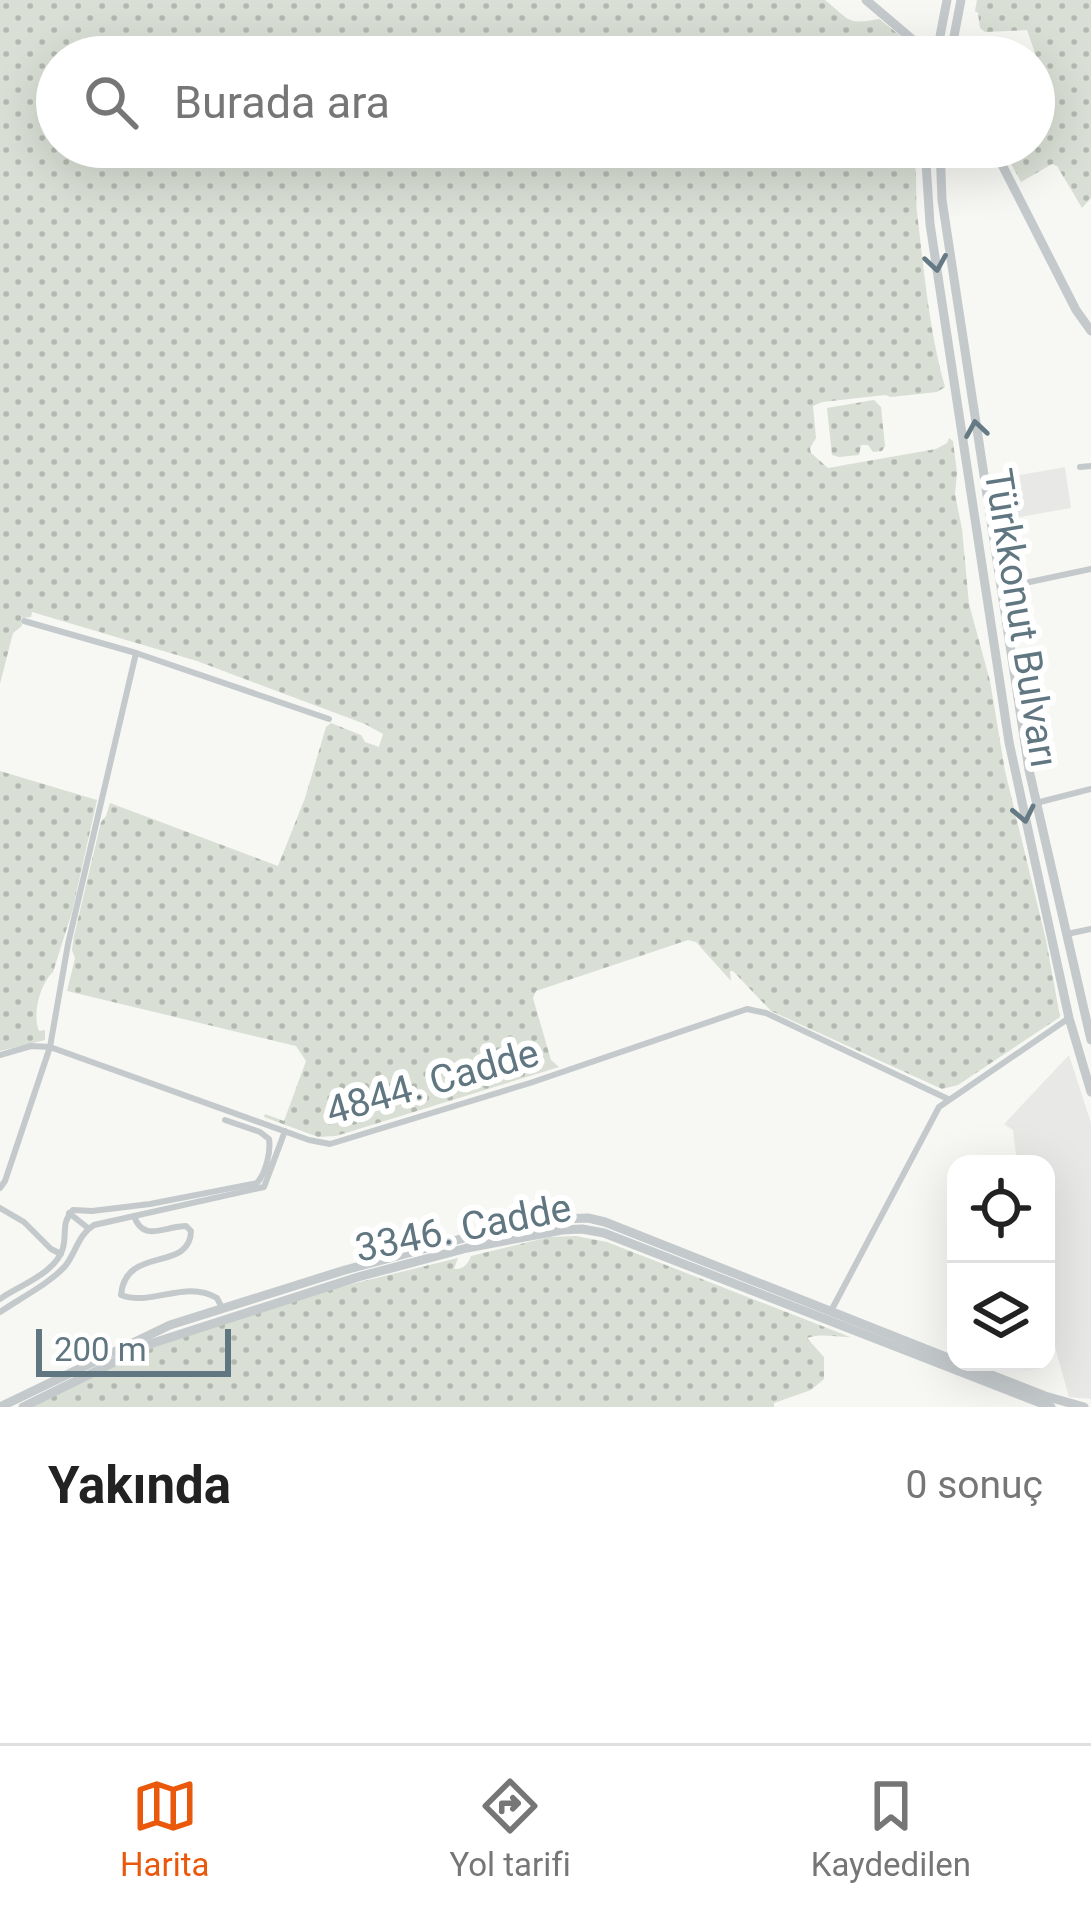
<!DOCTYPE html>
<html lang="tr">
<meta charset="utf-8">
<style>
body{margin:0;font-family:Roboto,sans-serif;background:#f2f2f2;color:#222}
.controls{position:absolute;right:36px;bottom:36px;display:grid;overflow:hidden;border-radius:24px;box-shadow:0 12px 48px #0002}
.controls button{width:108px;height:108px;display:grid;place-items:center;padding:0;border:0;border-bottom:3px solid #e0e0e0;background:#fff;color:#222;font:60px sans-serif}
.scale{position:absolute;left:36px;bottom:30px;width:195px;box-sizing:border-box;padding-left:12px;border:6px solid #607680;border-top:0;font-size:33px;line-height:42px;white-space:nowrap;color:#607680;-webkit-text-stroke:9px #fff;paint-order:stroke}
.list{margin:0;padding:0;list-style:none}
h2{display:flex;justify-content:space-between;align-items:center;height:156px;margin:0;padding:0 48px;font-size:51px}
h2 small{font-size:39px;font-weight:400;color:#767676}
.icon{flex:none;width:66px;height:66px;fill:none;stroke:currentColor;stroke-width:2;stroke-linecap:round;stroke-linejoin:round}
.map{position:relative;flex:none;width:1091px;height:1407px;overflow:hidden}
.search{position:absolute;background:#fff;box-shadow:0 12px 48px #0002;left:36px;right:36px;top:36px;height:132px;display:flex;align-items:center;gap:30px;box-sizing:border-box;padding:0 42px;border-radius:66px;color:#767676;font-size:45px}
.sheet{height:336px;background:#fff}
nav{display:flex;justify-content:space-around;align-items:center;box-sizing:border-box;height:168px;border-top:3px solid #e0e0e0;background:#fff;font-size:33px;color:#767676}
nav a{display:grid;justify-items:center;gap:6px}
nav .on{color:#ea580c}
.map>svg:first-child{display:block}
.built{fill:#e8e8e7}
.grass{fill:url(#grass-dots)}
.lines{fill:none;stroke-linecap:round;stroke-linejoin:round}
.minor{stroke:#c4c9cb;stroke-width:6}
.tertiary{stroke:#c4c9cb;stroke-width:9}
.oneway{stroke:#657a84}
.labels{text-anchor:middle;stroke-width:12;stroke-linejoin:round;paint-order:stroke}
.street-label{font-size:39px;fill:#607680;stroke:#fff}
</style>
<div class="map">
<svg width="1091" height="1407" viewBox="0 0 1091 1407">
<defs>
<pattern id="grass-dots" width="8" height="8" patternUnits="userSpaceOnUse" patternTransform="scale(3)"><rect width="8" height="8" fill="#d9dfd4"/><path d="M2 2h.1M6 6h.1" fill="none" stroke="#b3b9b1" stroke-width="1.8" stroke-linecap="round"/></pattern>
</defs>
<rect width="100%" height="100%" fill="#f7f7f4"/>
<!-- built -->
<g class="built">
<polygon points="1065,467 1071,508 1003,520 997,479"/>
<polygon points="1069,1055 1091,1123 1091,1399 1069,1397 1046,1315 1046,1164 1017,1164 1013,1130 1004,1124"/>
</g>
<!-- grass -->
<g class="grass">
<path d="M0,0H825C851,21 846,25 879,19L906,40L922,57H57V147H910C919,166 915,191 917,212C924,270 929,331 945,387L937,392L891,397L885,395L822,402L813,406L816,438L810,448L811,453L828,468L936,449L947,443L949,438L953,441L957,473L955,494L962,529L969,604L990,681L1005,771L1046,940L1060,1017L958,1085L942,1089L771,1011L733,971H730L731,981L696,942L688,940L536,991L533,998L551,1060L559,1067L336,1136L318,1137L264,1117L265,1114L284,1121L306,1061L296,1046L67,991L75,958L72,950L74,936L101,822L106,816L110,803L278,866L305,798L326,727L331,723L361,735L365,742L379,747L383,734L365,724L197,661L32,612L31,617L21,618L22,626L13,633L0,684Z"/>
<polygon points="977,0 1091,0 1091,198 1082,208 1057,166 1052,164 1021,182 1002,147 1034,147 1034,94 1047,88 1027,30 985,32 980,28 978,13 975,11"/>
<polygon points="874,400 881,407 885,446 882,451 873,452 868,445 861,445 859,455 839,457 832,455 827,408"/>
<path d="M0,771L97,800L72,912L53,972C40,984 32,1015 39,1031L45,1030V1040L0,1051Z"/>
<path d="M576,1236L607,1242L850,1337C834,1337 822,1333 807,1338L824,1357V1379L811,1390L774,1403V1407H28L138,1349L282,1301L458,1258L454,1269C463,1270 468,1264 471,1256L549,1237Z"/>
</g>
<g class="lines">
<!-- minor -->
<g class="minor">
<polyline points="1080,467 1091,466"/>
<polyline points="1001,588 1091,569"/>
<polyline points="24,621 136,653 329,719"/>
<polyline points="1036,803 1091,789"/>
<polyline points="1067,934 1091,929"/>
<polyline points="0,1055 31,1046 50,1047 309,1140 330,1144 530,1083 747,1009 766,1013 948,1099"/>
<polyline points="0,1188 5,1181 50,1047 68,944 136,653"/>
<polyline points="0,1208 24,1222 51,1249 61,1254"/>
<polyline points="69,1213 88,1228"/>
<path d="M134,1216C143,1243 165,1226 186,1226L191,1231C190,1273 125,1245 121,1295C152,1307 185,1279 217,1298L222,1308"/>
<path d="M0,1299C20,1285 56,1273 63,1248C67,1232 61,1223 73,1210L92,1211L150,1204L257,1183C266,1173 271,1151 269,1139L260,1132L225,1120"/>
<polyline points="831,1311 939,1107 1069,1018"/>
<path d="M0,1312C19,1299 52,1282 66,1265C77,1250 78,1235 94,1225L264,1187L285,1131"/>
</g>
<!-- tertiary -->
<g class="tertiary">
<polyline points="866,0 933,57"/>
<polyline points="936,57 947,0"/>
<polyline points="950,57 961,0"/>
<polyline points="925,147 930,224 1009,742 1069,1018 1091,1092"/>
<polyline points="940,147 942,200 1029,770 1091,1040"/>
<polyline points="993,147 1076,310 1091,331"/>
<polyline points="958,1362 1045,1396 1084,1407"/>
<polyline points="0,1407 170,1325 345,1270 468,1237 558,1219 588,1218 605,1222 956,1361"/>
<polyline points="23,1407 153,1343 358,1277 467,1248 562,1230 582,1229 604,1233 1051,1407"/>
</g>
</g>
<!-- one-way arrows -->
<defs><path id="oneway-chevron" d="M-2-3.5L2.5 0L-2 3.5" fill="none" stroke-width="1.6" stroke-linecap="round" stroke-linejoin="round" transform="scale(3)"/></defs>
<g class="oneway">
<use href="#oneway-chevron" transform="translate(936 263) rotate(81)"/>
<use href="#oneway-chevron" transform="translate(976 429) rotate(-99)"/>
<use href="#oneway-chevron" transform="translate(1024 814) rotate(78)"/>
</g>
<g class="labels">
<!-- street labels -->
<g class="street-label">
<text transform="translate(1022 618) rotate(81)" y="14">Türkkonut Bulvarı</text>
<text transform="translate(432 1081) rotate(-16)" y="14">4844. Cadde</text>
<text transform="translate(463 1227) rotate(-11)" y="14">3346. Cadde</text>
</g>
</g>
</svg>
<div class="controls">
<button><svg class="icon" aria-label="locate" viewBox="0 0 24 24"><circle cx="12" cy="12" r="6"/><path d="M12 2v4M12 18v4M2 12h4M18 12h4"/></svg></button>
<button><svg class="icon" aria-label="layers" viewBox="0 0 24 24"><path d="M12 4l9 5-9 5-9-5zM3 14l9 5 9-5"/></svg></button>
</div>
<div class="scale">200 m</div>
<div class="search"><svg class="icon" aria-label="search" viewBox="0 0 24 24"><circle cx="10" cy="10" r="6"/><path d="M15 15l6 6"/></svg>Burada ara</div>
</div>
<section class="sheet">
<h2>Yakında<small>0 sonuç</small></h2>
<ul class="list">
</ul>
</section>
<nav>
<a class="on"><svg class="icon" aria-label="map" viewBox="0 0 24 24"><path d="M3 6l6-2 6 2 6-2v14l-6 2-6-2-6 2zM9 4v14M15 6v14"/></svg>Harita</a>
<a><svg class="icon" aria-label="directions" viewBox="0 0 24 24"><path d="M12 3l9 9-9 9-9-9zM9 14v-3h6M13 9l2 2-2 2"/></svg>Yol tarifi</a>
<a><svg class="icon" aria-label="saved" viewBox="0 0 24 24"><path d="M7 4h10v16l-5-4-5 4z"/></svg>Kaydedilen</a>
</nav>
